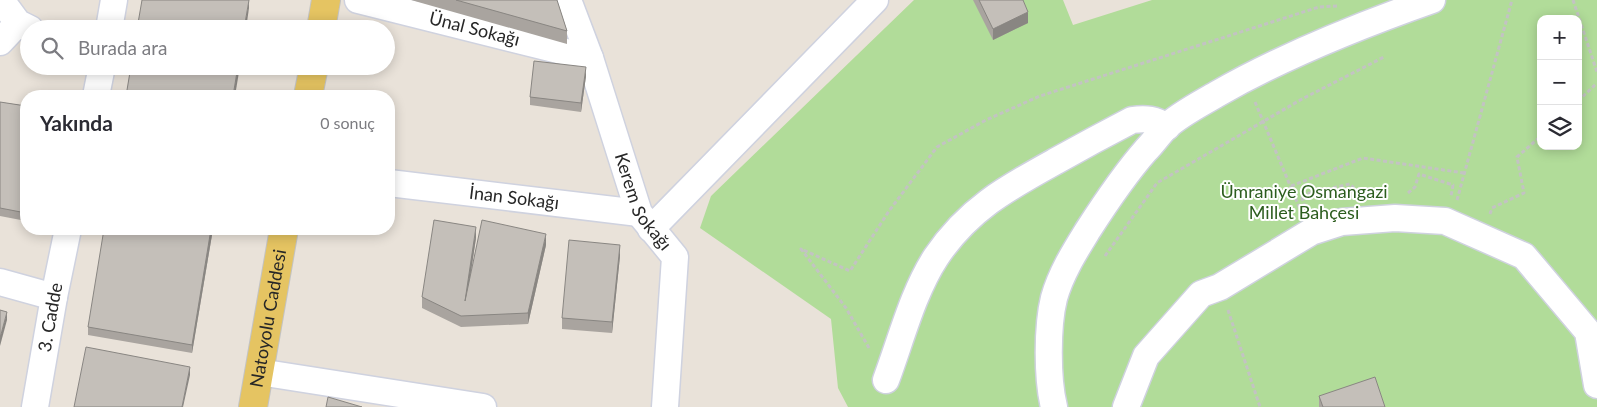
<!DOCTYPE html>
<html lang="tr">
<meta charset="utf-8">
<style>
body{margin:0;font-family:Lato,sans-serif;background:#f7f7f7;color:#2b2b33}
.controls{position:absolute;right:15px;top:15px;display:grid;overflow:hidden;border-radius:10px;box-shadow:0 2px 12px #0003}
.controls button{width:45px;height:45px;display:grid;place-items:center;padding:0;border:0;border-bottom:1px solid #e1e1e2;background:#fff;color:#2b2b33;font:25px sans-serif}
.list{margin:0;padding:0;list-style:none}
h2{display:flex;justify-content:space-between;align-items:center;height:65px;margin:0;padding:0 20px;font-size:21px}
h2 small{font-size:16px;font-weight:400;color:#7c7c81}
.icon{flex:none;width:28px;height:28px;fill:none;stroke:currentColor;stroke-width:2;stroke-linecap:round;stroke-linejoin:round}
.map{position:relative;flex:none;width:1597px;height:407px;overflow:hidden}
.search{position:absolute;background:#fff;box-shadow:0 2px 12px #0003;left:20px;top:20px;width:375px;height:55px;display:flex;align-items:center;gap:12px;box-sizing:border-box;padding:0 18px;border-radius:28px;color:#7c7c81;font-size:19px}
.panel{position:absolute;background:#fff;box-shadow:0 2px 12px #0003;left:20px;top:90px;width:375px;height:145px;border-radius:20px}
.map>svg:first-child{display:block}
.green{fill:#b1dc99;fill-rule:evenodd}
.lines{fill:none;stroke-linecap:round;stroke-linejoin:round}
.minor-casing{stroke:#cfd2df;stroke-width:29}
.major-casing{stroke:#c3c3c3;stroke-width:30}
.path{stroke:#c3c3c3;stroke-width:3;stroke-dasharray:4 2.5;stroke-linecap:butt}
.minor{stroke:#fff;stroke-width:26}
.major{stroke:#e5c462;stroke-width:28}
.wall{fill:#a9a49f}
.shaded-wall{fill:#898682}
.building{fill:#c4bfb9;stroke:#898682}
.labels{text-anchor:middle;stroke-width:4;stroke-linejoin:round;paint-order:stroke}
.street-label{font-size:18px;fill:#272727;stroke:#fff}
.park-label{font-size:18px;fill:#2c5d1e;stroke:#fff}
</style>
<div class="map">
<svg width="1597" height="407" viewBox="0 0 1597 407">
<rect width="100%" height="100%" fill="#e9e2d9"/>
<!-- green -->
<path class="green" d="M914,0H1063L1073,25L1152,0H1597V407H848L838,388L831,319L700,228L711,196ZM1541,19H1578V146H1541Z"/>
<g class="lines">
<!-- minor casing -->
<g class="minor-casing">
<g id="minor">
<polyline points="1,0 18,23 30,29"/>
<path id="s1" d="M358,0L590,58"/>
<path id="s2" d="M568,0L590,58L639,213L675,257L665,407"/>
<polyline points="109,29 114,0"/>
<polyline points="0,42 18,23"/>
<polyline points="96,96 102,66"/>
<path id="s3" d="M389,183L639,213"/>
<polyline points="651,229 875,0"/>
<polyline points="0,282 54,297"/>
<polyline points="259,372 483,407"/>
<path d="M886,380C901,340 913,292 936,257C968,209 1007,188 1056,161C1081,147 1107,133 1132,120C1146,118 1155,119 1167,127"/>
<path id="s4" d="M35,407L54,297L68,229"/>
<path d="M1054,407C1047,379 1047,326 1054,298C1061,273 1075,251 1088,230C1106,202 1124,175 1146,150C1153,143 1159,134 1166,127C1180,114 1200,104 1217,94C1285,55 1358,26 1432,0"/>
<polyline points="1126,407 1146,356 1201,294 1220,287 1311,232 1342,222 1395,218 1445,221 1524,256 1588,332 1597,385"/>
</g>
</g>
<!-- major casing -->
<g class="major-casing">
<g id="major">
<polyline points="321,29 326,0"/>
<polyline points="308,96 314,66"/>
<path id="s5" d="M253,407L284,229"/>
</g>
</g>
<!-- path -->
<g class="path">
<polyline points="1573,0 1597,72"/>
<polyline points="1578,101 1597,83"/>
<polyline points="1255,102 1300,209"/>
<polyline points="1291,186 1363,158 1464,173"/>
<polyline points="1408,193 1415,187 1419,174 1453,185 1451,196"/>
<polyline points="1457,200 1512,0"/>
<polyline points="1305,207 1301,195 1350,184 1361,195"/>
<polyline points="1490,214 1492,208 1524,193 1517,157 1541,136"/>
<polyline points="1105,256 1157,183 1302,99 1384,57"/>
<polyline points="1228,310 1260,407"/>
<polyline points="869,348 846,308 801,249 850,271 889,211 937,147 986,120 1040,96 1319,7 1337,6"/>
</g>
<!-- minor -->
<use href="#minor" class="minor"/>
<!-- major -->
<use href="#major" class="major"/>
</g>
<!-- wall -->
<g class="wall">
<polygon points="411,0 557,0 567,31 567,44"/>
<polygon points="973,0 1023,0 1028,23 993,40"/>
<polygon points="586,76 581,112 530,105 530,97"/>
<polygon points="0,102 26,106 26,221 0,216"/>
<polygon points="213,229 192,353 88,335 88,327"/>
<polygon points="476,238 470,277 546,245 528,324 461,327 422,308 422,297"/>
<polygon points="620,256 612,333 562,329 562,318"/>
<polygon points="1319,396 1385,407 1319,407"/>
</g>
<!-- shaded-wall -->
<g class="shaded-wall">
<polygon points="249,0 249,8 246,29 244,29"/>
<polygon points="1028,12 1028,23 993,40 993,29"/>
<polygon points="238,66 240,66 235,96 233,96"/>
<polygon points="586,67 586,76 581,112 581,103"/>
<polygon points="476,227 476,238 465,312 465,301"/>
<polygon points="211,229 213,229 192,353 192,345"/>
<polygon points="546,234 546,245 528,324 528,313"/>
<polygon points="620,245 620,256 612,333 612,322"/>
<polygon points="7,312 7,320 0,346 0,338"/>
<polygon points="190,367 190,375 183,407 182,407"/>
</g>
<!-- building -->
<g class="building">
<polygon points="142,0 249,0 244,29 137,29"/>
<polygon points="456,0 557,0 567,31"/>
<polygon points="979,0 1023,0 1028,12 993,29"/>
<polygon points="534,61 586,67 581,103 530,97"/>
<polygon points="131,66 238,66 233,96 126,96"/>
<polygon points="0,102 26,106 26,213 0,208"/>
<polygon points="434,220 476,227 465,301 482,220 546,234 528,313 461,316 422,297"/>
<polygon points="104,229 211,229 192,345 88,327"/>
<polygon points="569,240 620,245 612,322 562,318"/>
<polygon points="0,310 7,312 0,338"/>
<polygon points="86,347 190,367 182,407 74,407"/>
<polygon points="1375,377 1385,407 1323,407 1319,396"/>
<polygon points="328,397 362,407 326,407"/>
</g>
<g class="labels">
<!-- street labels -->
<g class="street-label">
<text dy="6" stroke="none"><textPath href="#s1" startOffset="120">Ünal Sokağı</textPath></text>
<text dy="6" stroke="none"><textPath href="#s3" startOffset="126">İnan Sokağı</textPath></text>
<text dy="6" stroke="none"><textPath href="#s2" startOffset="216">Kerem Sokağı</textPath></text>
<text dy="6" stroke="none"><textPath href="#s4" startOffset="91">3. Cadde</textPath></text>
<text dy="6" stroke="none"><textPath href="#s5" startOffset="90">Natoyolu Caddesi</textPath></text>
</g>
<!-- park labels -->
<g class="park-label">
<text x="1304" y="198">Ümraniye Osmangazi<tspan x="1304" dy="21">Millet Bahçesi</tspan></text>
</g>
</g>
</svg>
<div class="controls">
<button>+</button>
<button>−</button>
<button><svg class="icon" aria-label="layers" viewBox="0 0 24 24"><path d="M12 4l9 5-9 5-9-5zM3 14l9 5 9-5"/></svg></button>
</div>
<div class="search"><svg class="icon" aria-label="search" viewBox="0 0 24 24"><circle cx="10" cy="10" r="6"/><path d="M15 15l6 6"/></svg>Burada ara</div>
<section class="panel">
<h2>Yakında<small>0 sonuç</small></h2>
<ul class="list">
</ul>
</section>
</div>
